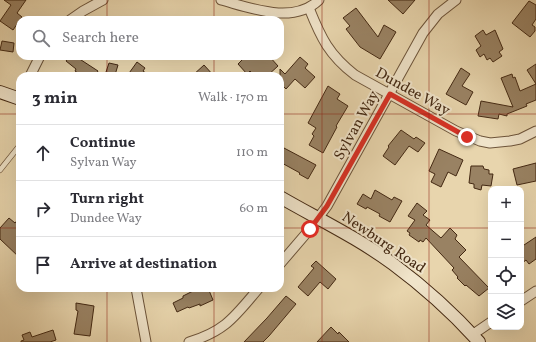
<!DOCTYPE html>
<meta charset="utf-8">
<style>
body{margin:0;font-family:Vollkorn,serif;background:#f2f2f3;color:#2b2b33}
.controls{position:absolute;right:12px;bottom:12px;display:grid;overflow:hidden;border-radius:8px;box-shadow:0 4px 16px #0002}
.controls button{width:36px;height:36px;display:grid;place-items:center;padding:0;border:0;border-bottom:1px solid #e1e1e2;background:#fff;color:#2b2b33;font:20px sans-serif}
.stop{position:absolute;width:12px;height:12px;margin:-9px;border:3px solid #d93025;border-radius:50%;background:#fff}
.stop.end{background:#d93025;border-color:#fff;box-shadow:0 1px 4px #0008}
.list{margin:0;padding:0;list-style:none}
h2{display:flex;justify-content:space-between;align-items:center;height:52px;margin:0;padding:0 16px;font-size:17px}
h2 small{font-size:13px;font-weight:400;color:#7c7c81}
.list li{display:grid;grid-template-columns:26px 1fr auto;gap:12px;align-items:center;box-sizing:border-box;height:56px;padding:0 16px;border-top:1px solid #e1e1e2}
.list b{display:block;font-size:15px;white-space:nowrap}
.list p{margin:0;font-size:13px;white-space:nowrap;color:#7c7c81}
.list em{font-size:13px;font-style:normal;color:#7c7c81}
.icon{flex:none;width:22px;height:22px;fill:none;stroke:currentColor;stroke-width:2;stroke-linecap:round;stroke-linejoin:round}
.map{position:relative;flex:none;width:536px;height:342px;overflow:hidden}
.search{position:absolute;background:#fff;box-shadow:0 4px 16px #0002;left:16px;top:16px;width:268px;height:44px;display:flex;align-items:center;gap:10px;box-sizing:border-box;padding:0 14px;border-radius:12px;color:#7c7c81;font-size:15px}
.panel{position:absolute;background:#fff;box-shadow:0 4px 16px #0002;left:16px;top:72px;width:268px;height:220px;border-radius:12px}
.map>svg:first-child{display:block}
.building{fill:#998263;stroke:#442913}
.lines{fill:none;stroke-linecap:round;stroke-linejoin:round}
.service-casing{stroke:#6d543a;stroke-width:6}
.minor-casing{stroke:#6d543a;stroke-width:11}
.secondary-casing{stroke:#442913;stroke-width:14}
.service{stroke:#f0e4ca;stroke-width:4.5}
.minor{stroke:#f0e4ca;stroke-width:9}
.secondary{stroke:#f0e4ca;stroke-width:12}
.route{stroke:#d93025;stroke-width:5}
.grid{fill:none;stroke:#8f2418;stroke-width:1;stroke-opacity:0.55}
.labels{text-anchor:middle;stroke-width:4;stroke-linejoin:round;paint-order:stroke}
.street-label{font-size:15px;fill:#442913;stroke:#f0e4ca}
</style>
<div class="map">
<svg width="536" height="342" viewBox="0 0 536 342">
<rect width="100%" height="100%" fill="#e8d5ad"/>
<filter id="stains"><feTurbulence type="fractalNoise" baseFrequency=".005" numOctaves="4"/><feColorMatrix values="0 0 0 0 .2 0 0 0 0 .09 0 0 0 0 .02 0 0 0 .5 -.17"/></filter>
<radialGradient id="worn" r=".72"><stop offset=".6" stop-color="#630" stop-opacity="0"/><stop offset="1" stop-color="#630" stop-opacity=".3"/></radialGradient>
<!-- building -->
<g class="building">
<polygon points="4,0 26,0 17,13 22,17 13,30 0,21 11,5"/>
<polygon points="388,0 415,0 403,14"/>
<polygon points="529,1 536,5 536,19 532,25 535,27 535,31 530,37 512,23"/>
<polygon points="356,8 378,37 384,25 396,32 380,59 360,47 346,29 350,26 343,18"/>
<polygon points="483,30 486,35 495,30 503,49 499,52 502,56 493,62 490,58 487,60 484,54 480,57 476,50 481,46 475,36"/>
<polygon points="2,41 14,43 13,52 0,50"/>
<polygon points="70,56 75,56 98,71 95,76 82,76 75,71 76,69 66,61"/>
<polygon points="246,56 269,56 278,66 267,76 255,76 250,71 247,74 238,64"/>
<polygon points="300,57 308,64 305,68 315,77 305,88 295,79 286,89 280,83 280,69 285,74"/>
<polygon points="137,62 145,68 143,71 150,76 127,76"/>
<polygon points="109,63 118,65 115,75 106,72"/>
<polygon points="536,64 536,84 527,70"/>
<polygon points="204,65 214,76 192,76"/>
<polygon points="461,68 470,74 462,86 473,92 466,105 446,94"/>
<polygon points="512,74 513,78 515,77 520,91 536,84 536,100 526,104 527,106 507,114 507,116 499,114 498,119 478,116 481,101 513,107 501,78"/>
<polygon points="328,86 340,94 337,99 348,106 336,126 337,127 323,153 309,145 314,136 312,134 316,128 308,123"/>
<polygon points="401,130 414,139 416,137 425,143 418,152 409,146 395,165 383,156 389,147 388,146"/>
<polygon points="284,148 316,165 308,179 299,174 300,173 280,162 280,155"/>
<polygon points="439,149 463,160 456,176 448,172 441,187 431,182 435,174 429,171"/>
<polygon points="536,163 536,181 517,185 513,169"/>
<polygon points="471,166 483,166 484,169 489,170 489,174 493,174 491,186 482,185 481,190 474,188 474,184 469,183"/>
<polygon points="375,190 392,200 394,197 402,201 390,222 379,216 380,214 367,207 366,209 357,204 363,194 371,199"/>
<polygon points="417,203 427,211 423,215 430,220 426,225 441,238 450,228 457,235 455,239 466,250 459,257 489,288 479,296 466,285 465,286 457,278 458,277 452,270 454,268 426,238 423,242 420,240 419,242 409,235 410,233 407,231 415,220 408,216"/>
<polygon points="20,217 20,258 0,239 0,228 9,218 15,223"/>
<polygon points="536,237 536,259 529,264 526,260 521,264 521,247"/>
<polygon points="316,261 336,279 328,289 320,282 308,296 298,287 314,268 311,266"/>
<polygon points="199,288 208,288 213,300 200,306 200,304 189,308 188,307 177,312 173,303 183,298 183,296"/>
<polygon points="286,296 296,304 269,336 263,342 244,342 267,318"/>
<polygon points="76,303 94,306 90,336 74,334 78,311 76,310"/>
<polygon points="331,327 338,334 339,332 349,342 317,342"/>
<polygon points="53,330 56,340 50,342 21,342 21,341 24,340 22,335 30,332 32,337"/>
</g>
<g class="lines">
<!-- service casing -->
<g class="service-casing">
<polyline id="service" points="0,170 20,145"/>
</g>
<!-- minor casing -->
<g class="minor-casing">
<g id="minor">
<path d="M221,0C251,8 293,25 319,0"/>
<path d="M309,8C321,38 329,55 355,75L456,131L480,141L490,143L510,141L520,139L536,131"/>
<polyline points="70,20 83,11 103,0"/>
<polyline points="30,76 40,56"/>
<polyline points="280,264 310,229 327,206 423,33 438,14 456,0"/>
<polyline points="136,288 146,342"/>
<polyline points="521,301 536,291"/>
<polyline points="472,335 491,322"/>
<path d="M189,342C226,331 235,316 259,288"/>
</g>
</g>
<!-- secondary casing -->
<g class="secondary-casing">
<g id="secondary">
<polyline points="0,92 20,99"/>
<path d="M280,197C318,219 358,238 393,264C424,287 453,313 479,342"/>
</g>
</g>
<!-- service -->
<use href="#service" class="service"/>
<!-- minor -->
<use href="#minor" class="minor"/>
<!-- secondary -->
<use href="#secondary" class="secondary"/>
</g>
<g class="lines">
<!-- route -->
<polyline class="route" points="310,229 327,206 390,94 467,137"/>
</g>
<!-- grid -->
<path class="grid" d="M107,0V20M214,0V20M322,0V342M429,0V342M107,56V76M214,56V76M0,114H20M280,114H536M0,228H20M280,228H491M521,228H536M107,288V342M214,288V342"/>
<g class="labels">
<!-- street labels -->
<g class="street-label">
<text transform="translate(413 91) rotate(29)" y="5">Dundee Way</text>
<text transform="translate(356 125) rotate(-61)" y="5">Sylvan Way</text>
<text transform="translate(384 242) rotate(34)" y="5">Newburg Road</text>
</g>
</g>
<rect width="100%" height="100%" filter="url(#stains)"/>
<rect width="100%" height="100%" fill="url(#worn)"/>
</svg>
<div class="controls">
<button>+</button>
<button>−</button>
<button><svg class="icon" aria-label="locate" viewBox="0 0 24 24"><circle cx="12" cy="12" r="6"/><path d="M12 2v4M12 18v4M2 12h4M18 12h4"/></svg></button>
<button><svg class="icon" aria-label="layers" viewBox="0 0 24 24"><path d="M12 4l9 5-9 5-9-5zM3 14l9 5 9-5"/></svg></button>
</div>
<div class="stop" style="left:310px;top:229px"></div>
<div class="stop end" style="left:467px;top:137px"></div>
<div class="search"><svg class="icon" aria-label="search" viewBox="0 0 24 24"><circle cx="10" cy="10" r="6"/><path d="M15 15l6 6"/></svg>Search here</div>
<section class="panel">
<h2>3 min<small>Walk · 170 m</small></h2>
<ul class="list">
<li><svg class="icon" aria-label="ahead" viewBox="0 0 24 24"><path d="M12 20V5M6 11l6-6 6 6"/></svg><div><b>Continue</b><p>Sylvan Way</p></div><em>110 m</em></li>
<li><svg class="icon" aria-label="right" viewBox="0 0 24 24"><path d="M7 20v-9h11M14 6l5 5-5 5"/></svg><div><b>Turn right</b><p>Dundee Way</p></div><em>60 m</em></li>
<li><svg class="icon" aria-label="arrive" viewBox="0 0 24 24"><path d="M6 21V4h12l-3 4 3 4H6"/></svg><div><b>Arrive at destination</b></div></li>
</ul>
</section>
</div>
